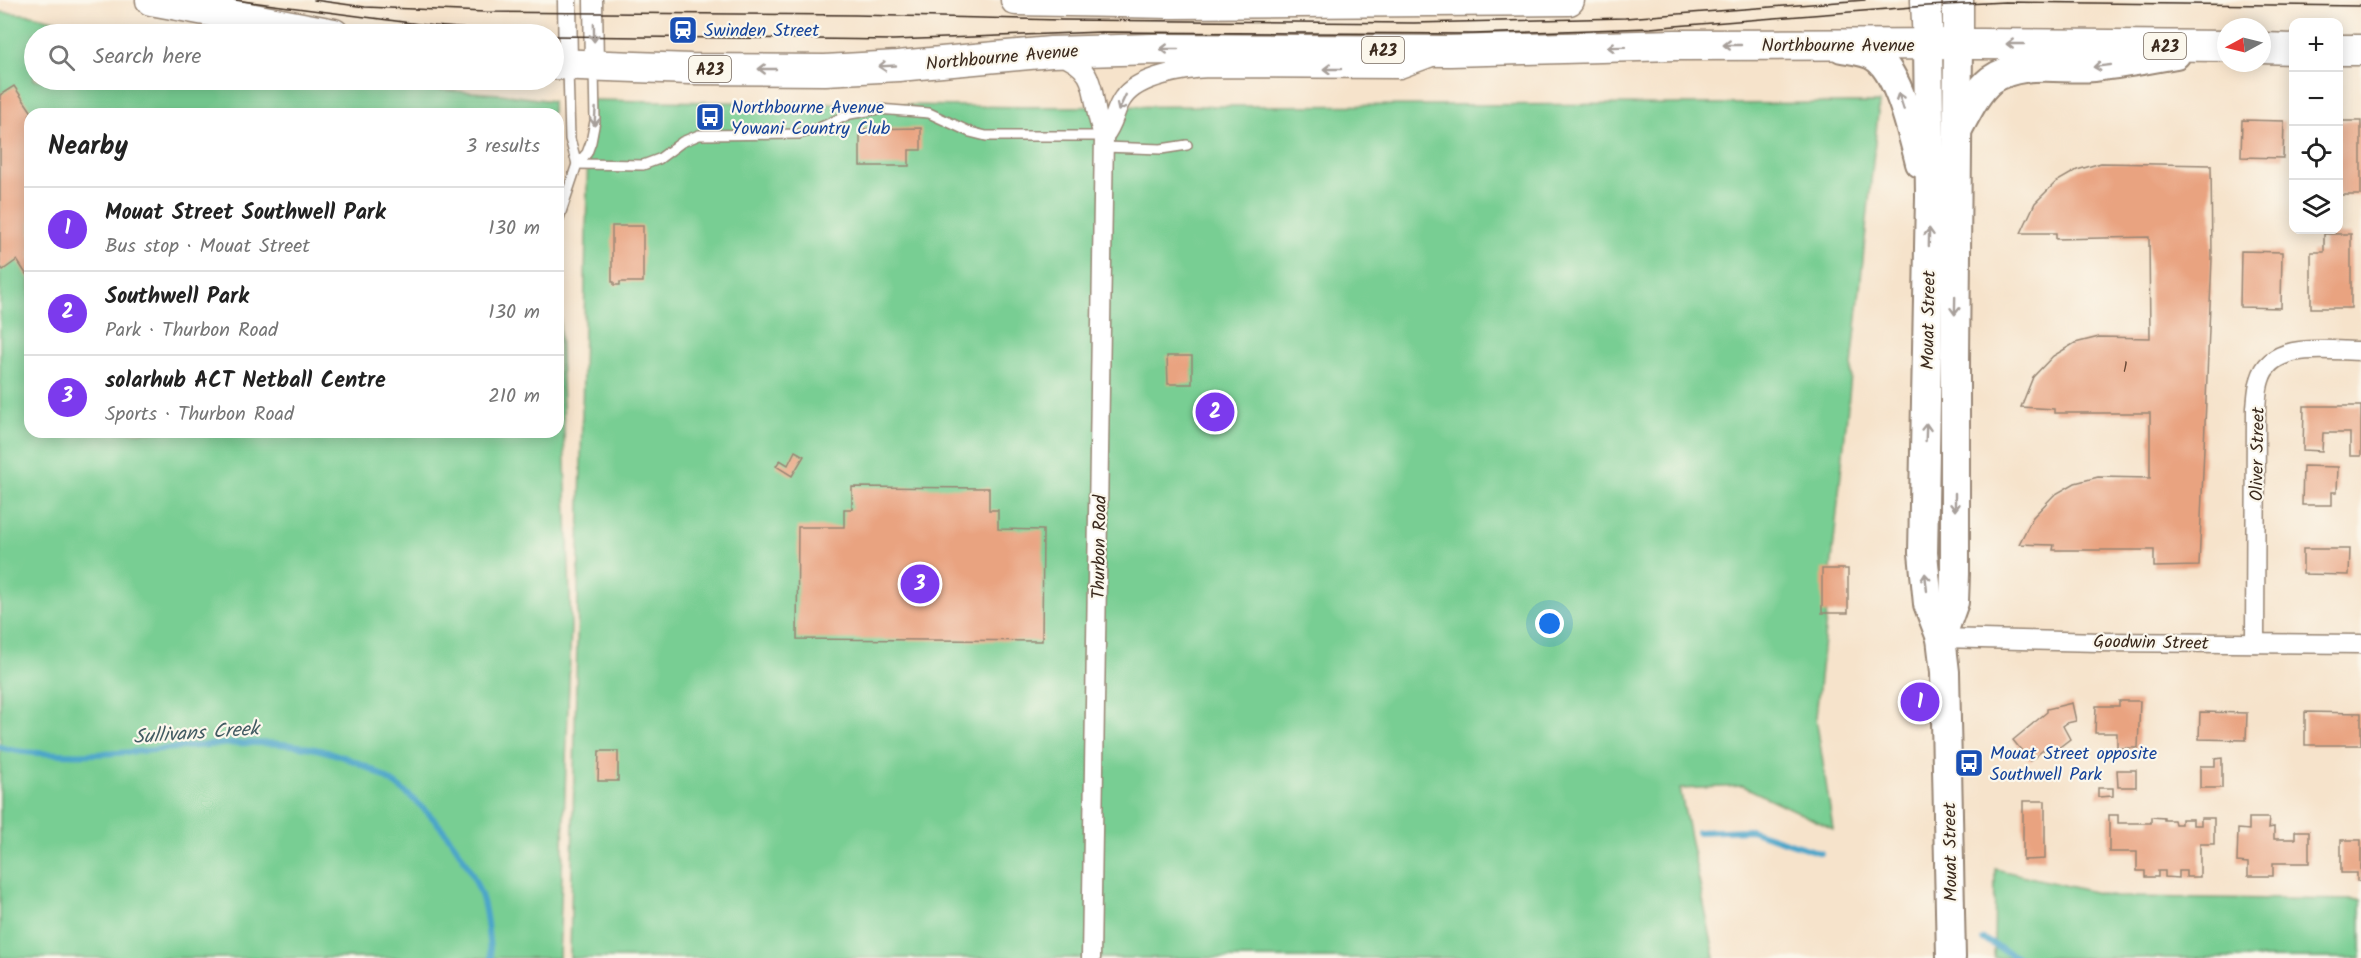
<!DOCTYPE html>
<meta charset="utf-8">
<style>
body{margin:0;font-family:Kalam,sans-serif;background:#f2f2f2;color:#222}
.controls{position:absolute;right:18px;top:18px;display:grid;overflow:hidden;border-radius:12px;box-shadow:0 3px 15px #0003}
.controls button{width:54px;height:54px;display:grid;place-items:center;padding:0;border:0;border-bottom:2px solid #e0e0e0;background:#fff;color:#222;font:30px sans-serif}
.compass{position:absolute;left:2217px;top:18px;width:54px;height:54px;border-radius:50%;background:#fff;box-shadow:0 3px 15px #0003;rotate:263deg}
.you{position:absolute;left:1550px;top:624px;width:21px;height:21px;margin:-15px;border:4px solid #fff;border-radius:50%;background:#1a73e8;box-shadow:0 0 0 9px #1a73e833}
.badge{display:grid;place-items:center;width:39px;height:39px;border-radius:50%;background:#7c3aed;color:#fff;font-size:20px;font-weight:700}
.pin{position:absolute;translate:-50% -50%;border:3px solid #fff;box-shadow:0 2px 6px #0006}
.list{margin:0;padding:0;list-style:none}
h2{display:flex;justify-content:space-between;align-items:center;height:78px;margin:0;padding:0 24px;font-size:26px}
h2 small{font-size:20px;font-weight:400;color:#767676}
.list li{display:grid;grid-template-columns:39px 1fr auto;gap:18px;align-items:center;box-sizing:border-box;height:84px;padding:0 24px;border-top:2px solid #e0e0e0}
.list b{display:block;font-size:22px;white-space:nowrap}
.list p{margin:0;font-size:20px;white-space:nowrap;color:#767676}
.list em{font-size:20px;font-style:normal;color:#767676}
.icon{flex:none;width:33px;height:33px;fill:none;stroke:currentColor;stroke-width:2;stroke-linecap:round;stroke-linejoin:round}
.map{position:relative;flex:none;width:2361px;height:958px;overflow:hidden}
.search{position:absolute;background:#fff;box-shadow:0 3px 15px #0003;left:24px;top:24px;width:540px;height:66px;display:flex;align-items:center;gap:15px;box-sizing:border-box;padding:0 21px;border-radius:33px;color:#767676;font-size:22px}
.panel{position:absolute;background:#fff;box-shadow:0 3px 15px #0003;left:24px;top:108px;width:540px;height:330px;border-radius:18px}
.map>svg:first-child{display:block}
.green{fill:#78ce93;stroke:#5a7c58;stroke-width:1.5}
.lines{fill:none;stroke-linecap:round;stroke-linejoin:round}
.stream{stroke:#4ca5c9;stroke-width:6}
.building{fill:#e9a380}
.service-casing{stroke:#988674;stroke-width:12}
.minor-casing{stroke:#988674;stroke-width:21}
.primary-casing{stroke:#988674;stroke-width:32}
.trunk-casing{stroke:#988674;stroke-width:33}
.service{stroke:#fff;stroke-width:9}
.minor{stroke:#fff;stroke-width:18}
.primary{stroke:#fff;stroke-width:28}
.trunk{stroke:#fff;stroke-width:30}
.tram{stroke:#3b2a1e;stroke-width:1.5}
.oneway{stroke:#a79f9a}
.labels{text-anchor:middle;stroke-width:4.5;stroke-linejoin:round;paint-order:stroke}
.number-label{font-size:15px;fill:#664836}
.shield{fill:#fbf7ec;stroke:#75685c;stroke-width:1.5}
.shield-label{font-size:16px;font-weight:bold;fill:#3b2a1e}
.transit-label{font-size:18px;fill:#164399;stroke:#fbf7ec;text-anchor:start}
.street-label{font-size:18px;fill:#3b2a1e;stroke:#fbf7ec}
.water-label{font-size:20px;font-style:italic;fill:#425b62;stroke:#fbf7ec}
</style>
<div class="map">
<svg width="2361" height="958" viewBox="0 0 2361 958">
<rect width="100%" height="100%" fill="#fbf7ec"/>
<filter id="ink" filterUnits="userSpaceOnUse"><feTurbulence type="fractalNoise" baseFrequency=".0167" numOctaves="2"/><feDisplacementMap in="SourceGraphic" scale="12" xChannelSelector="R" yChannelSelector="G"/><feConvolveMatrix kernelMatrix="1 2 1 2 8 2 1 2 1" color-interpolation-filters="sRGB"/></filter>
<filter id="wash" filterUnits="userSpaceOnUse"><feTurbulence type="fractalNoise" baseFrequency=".008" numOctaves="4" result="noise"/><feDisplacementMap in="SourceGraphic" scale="24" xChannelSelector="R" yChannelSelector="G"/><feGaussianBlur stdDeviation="1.35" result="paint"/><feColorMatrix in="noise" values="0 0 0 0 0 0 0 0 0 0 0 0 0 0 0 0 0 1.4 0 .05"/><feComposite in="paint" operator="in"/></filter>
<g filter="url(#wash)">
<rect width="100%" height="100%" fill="#f6e3cb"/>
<!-- green -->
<g class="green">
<polygon points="0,12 32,15 112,34 34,34 34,80 340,80 410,88 501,94 552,101 552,114 30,114 30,432 558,432 558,273 571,625 559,958 0,958"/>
<polygon points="589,100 1025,107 1879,103 1816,717 1833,829 1743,786 1680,789 1715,958 570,958"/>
<polygon points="1995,869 2115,897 2361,900 2361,958 1994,958"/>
</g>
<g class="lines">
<!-- stream -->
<g class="stream">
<path d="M0,747C19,753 39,753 59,754C181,760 305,705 410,796C441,823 467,856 481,895C488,914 488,938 491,958"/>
<polyline points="1698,832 1750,830 1821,853"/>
<polyline points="1983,939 2018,958"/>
</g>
</g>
<g id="blocks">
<!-- building -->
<g class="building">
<polygon points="14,86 33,114 30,114 30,280 17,260 3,270 0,266 0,95"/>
<polygon points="2242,120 2284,121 2283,158 2241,157"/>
<rect x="2338" y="121" width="23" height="74"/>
<polygon points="921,128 921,150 909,150 909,166 860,166 860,129"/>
<polygon points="2101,163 2211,165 2212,258 2199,566 2154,567 2154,550 2053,550 2054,545 2019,544 2033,517 2054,495 2075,483 2098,477 2150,478 2150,413 2054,413 2054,409 2021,407 2033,377 2053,356 2075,343 2099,337 2150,338 2149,237 2056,239 2056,233 2021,233 2035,203 2056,182 2077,170"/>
<polygon points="612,226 643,226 643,282 620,282 620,285 614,285 614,282 612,282"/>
<polygon points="2324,234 2351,234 2351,308 2311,308 2311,252 2324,252"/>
<polygon points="2241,251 2282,252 2281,308 2240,307"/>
<polygon points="1167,356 1192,356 1192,384 1168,384"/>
<polygon points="2304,406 2361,406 2361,456 2350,456 2350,433 2323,433 2322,451 2303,450"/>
<polygon points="795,451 804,456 792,476 776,466 780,460 788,465"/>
<polygon points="2303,466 2338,467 2337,492 2332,492 2332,505 2302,505"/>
<polygon points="852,487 989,488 989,510 998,510 998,529 1043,530 1042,641 797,639 798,527 844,527 844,509 852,509"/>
<polygon points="2303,549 2350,549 2349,575 2303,574"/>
<rect x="1822" y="569" width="26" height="44"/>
<polygon points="2119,701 2140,701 2138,748 2117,748 2117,733 2095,733 2096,706 2119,706"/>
<polygon points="2072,703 2076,721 2067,723 2063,726 2070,739 2053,752 2048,746 2030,761 2013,740 2047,712 2047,709"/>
<polygon points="2200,712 2247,713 2246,740 2199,739"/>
<polygon points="2305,712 2361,713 2361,745 2305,745"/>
<polygon points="599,751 618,751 618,781 598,781"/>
<polygon points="2222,758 2222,788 2200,788 2200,766 2215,766 2215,759"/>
<polygon points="2117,770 2136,770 2136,787 2118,787"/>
<polygon points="2098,788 2113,788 2113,796 2098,797"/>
<polygon points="2023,801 2045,801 2045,859 2023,860"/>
<polygon points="2109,815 2118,815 2118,823 2151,823 2151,817 2164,818 2164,820 2174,820 2175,824 2181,824 2181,819 2193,819 2193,825 2201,825 2201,818 2214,818 2214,844 2200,844 2200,877 2186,877 2186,871 2179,871 2179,878 2165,877 2165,871 2158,871 2158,877 2145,877 2145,871 2137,871 2137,852 2109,852"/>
<polygon points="2249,818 2269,818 2268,828 2274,827 2274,839 2295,839 2295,831 2309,831 2309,863 2273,863 2273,876 2248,876 2248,863 2237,862 2238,829 2249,830"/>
<polygon points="2341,840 2361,840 2361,881 2357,881 2357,873 2341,873"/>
</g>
</g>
</g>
<g filter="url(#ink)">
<use href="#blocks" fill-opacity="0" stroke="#988674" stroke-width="1.5"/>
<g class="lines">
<!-- service casing -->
<g class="service-casing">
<g id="service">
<polyline points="568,69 570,139 577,164"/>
<polyline points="1104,147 1161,149 1187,145"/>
<polyline points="577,164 643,165 659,159 682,142 699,135 799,134 819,128 850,114 878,109 929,113 970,132 986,136 1104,136"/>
<polyline points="558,221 577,164 587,153 591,142 595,121 594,69"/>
</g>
</g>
<!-- minor casing -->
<g class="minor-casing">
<g id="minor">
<polyline points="567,0 568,65"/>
<polyline points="593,0 594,66"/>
<path d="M1059,55C1105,72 1087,101 1104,136L1091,958"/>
<path d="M1104,136C1115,123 1114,110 1123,98C1138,76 1185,69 1209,68L1400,69L1432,57"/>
<polyline points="1941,638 2099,642 2361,644"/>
<path d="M2255,643L2256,408C2257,399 2257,389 2260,380C2271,340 2329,351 2361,351"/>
</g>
</g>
<!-- primary casing -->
<g class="primary-casing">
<g id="primary">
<polyline points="1928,45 1930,197 1923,553 1928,604 1941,638 1945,672 1951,958"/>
<path d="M1842,48C1854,50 1869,51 1878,59C1900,77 1913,136 1920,163"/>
<path d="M1958,129C1967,113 1976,92 1991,80C2021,59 2060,70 2094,67C2121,64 2148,59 2176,54"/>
<polyline points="1941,638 1954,602 1955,574 1955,359 1958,44"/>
</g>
</g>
<!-- trunk casing -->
<g class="trunk-casing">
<g id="trunk">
<polyline points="151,0 334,34"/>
<polyline points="1016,0 1171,3 1569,0"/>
<polyline points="1926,0 1928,45"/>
<polyline points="1958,0 1958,44"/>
<polyline points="2262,48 2294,49"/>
<polyline points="2338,50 2361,50"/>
<polyline points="554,64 690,69 825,70 898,66 1051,52 1154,49 1450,51 1675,45 1980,44 2226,46"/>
</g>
</g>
<!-- service -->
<use href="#service" class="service"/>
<!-- minor -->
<use href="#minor" class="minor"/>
<!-- primary -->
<use href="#primary" class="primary"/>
<!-- trunk -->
<use href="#trunk" class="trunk"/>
<!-- tram -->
<g class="tram">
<polyline points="235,0 434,26 528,34"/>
<polyline points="314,0 365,7 485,12 856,15 1061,20 1414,23 1625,18 1865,0"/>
<polyline points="554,36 893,40 1101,32 1473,34 1650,28 1926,6 2005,2 2361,6"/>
</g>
</g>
<!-- one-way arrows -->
<defs><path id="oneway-shaft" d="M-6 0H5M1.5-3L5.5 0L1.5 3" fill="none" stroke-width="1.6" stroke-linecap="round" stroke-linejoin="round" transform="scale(1.5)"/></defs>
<g class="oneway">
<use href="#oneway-shaft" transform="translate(594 33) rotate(89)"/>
<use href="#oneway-shaft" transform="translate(2015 44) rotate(-180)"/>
<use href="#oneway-shaft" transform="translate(1732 45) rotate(-180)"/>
<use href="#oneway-shaft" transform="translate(1616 47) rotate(179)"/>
<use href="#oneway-shaft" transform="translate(1169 49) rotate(-180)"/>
<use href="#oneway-shaft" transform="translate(887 66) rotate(177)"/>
<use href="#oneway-shaft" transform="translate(2102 66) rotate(173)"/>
<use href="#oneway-shaft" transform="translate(767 69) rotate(-180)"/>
<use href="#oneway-shaft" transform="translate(1332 69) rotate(-180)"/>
<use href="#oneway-shaft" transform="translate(1901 101) rotate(-108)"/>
<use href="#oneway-shaft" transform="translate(1122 103) rotate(115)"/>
<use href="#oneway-shaft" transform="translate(595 117) rotate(94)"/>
<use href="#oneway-shaft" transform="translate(1929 237) rotate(-89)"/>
<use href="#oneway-shaft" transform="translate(1955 306) rotate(91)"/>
<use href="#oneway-shaft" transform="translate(1926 432) rotate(-88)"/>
<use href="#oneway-shaft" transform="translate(1955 502) rotate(90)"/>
<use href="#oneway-shaft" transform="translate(1926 582) rotate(-96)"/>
</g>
</g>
<!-- icons -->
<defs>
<g id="station-square" transform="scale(1.5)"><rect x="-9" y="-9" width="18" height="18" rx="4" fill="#1a4fb4" stroke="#fbf7ec"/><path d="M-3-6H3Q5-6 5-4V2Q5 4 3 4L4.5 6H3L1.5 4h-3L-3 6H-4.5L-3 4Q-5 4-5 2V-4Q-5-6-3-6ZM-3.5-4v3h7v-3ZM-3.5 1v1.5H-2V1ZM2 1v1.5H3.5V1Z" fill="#fff"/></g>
<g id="bus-square" transform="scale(1.5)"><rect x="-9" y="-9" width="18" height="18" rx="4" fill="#1a4fb4" stroke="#fbf7ec"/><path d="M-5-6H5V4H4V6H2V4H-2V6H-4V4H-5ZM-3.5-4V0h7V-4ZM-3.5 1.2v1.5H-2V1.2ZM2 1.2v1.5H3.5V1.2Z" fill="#fff"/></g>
</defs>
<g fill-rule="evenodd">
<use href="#station-square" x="683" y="30"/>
<use href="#bus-square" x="710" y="117"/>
<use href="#bus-square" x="1969" y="763"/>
</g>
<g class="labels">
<!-- number labels -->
<g class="number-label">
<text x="2125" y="372">1</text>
</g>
<!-- shield labels -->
<g class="shield">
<rect x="2144" y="33" width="42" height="26" rx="4.5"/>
<rect x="1362" y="37" width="42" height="26" rx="4.5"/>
<rect x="689" y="56" width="42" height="26" rx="4.5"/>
</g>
<g class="shield-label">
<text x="2165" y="52">A23</text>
<text x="1383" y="56">A23</text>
<text x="710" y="75">A23</text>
</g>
<!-- transit labels -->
<g class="transit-label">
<text x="704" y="36">Swinden Street</text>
<text x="731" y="113">Northbourne Avenue<tspan x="731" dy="21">Yowani Country Club</tspan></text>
<text x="1990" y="759">Mouat Street opposite<tspan x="1990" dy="21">Southwell Park</tspan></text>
</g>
<!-- street labels -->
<g class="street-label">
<text x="1838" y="51">Northbourne Avenue</text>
<text transform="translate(1002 57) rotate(-5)" y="6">Northbourne Avenue</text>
<text transform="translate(1928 320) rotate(-89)" y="6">Mouat Street</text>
<text transform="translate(2257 454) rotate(-89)" y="6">Oliver Street</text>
<text transform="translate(1099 547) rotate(-89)" y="6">Thurbon Road</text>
<text transform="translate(2151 642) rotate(1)" y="6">Goodwin Street</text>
<text transform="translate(1950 852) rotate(-91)" y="6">Mouat Street</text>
</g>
<!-- water labels -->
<g class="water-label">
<text transform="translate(196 732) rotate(-4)" y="7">Sullivans Creek</text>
</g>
</g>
</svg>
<div class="controls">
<button>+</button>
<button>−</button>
<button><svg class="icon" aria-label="locate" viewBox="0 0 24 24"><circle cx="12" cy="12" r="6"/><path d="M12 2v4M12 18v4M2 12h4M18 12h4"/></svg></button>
<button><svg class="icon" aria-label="layers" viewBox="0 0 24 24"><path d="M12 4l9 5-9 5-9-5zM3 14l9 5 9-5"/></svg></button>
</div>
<svg class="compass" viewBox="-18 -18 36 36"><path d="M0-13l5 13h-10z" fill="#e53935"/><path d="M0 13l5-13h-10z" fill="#767676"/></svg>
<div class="you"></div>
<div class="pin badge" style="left:1920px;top:702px">1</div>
<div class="pin badge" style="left:1215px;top:412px">2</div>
<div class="pin badge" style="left:920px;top:584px">3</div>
<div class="search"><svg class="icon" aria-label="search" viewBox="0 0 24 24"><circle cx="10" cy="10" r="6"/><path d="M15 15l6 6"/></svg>Search here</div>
<section class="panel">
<h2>Nearby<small>3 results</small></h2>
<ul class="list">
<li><span class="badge">1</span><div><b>Mouat Street Southwell Park</b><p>Bus stop · Mouat Street</p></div><em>130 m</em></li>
<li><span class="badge">2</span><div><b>Southwell Park</b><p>Park · Thurbon Road</p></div><em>130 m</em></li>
<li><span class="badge">3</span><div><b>solarhub ACT Netball Centre</b><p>Sports · Thurbon Road</p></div><em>210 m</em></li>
</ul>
</section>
</div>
